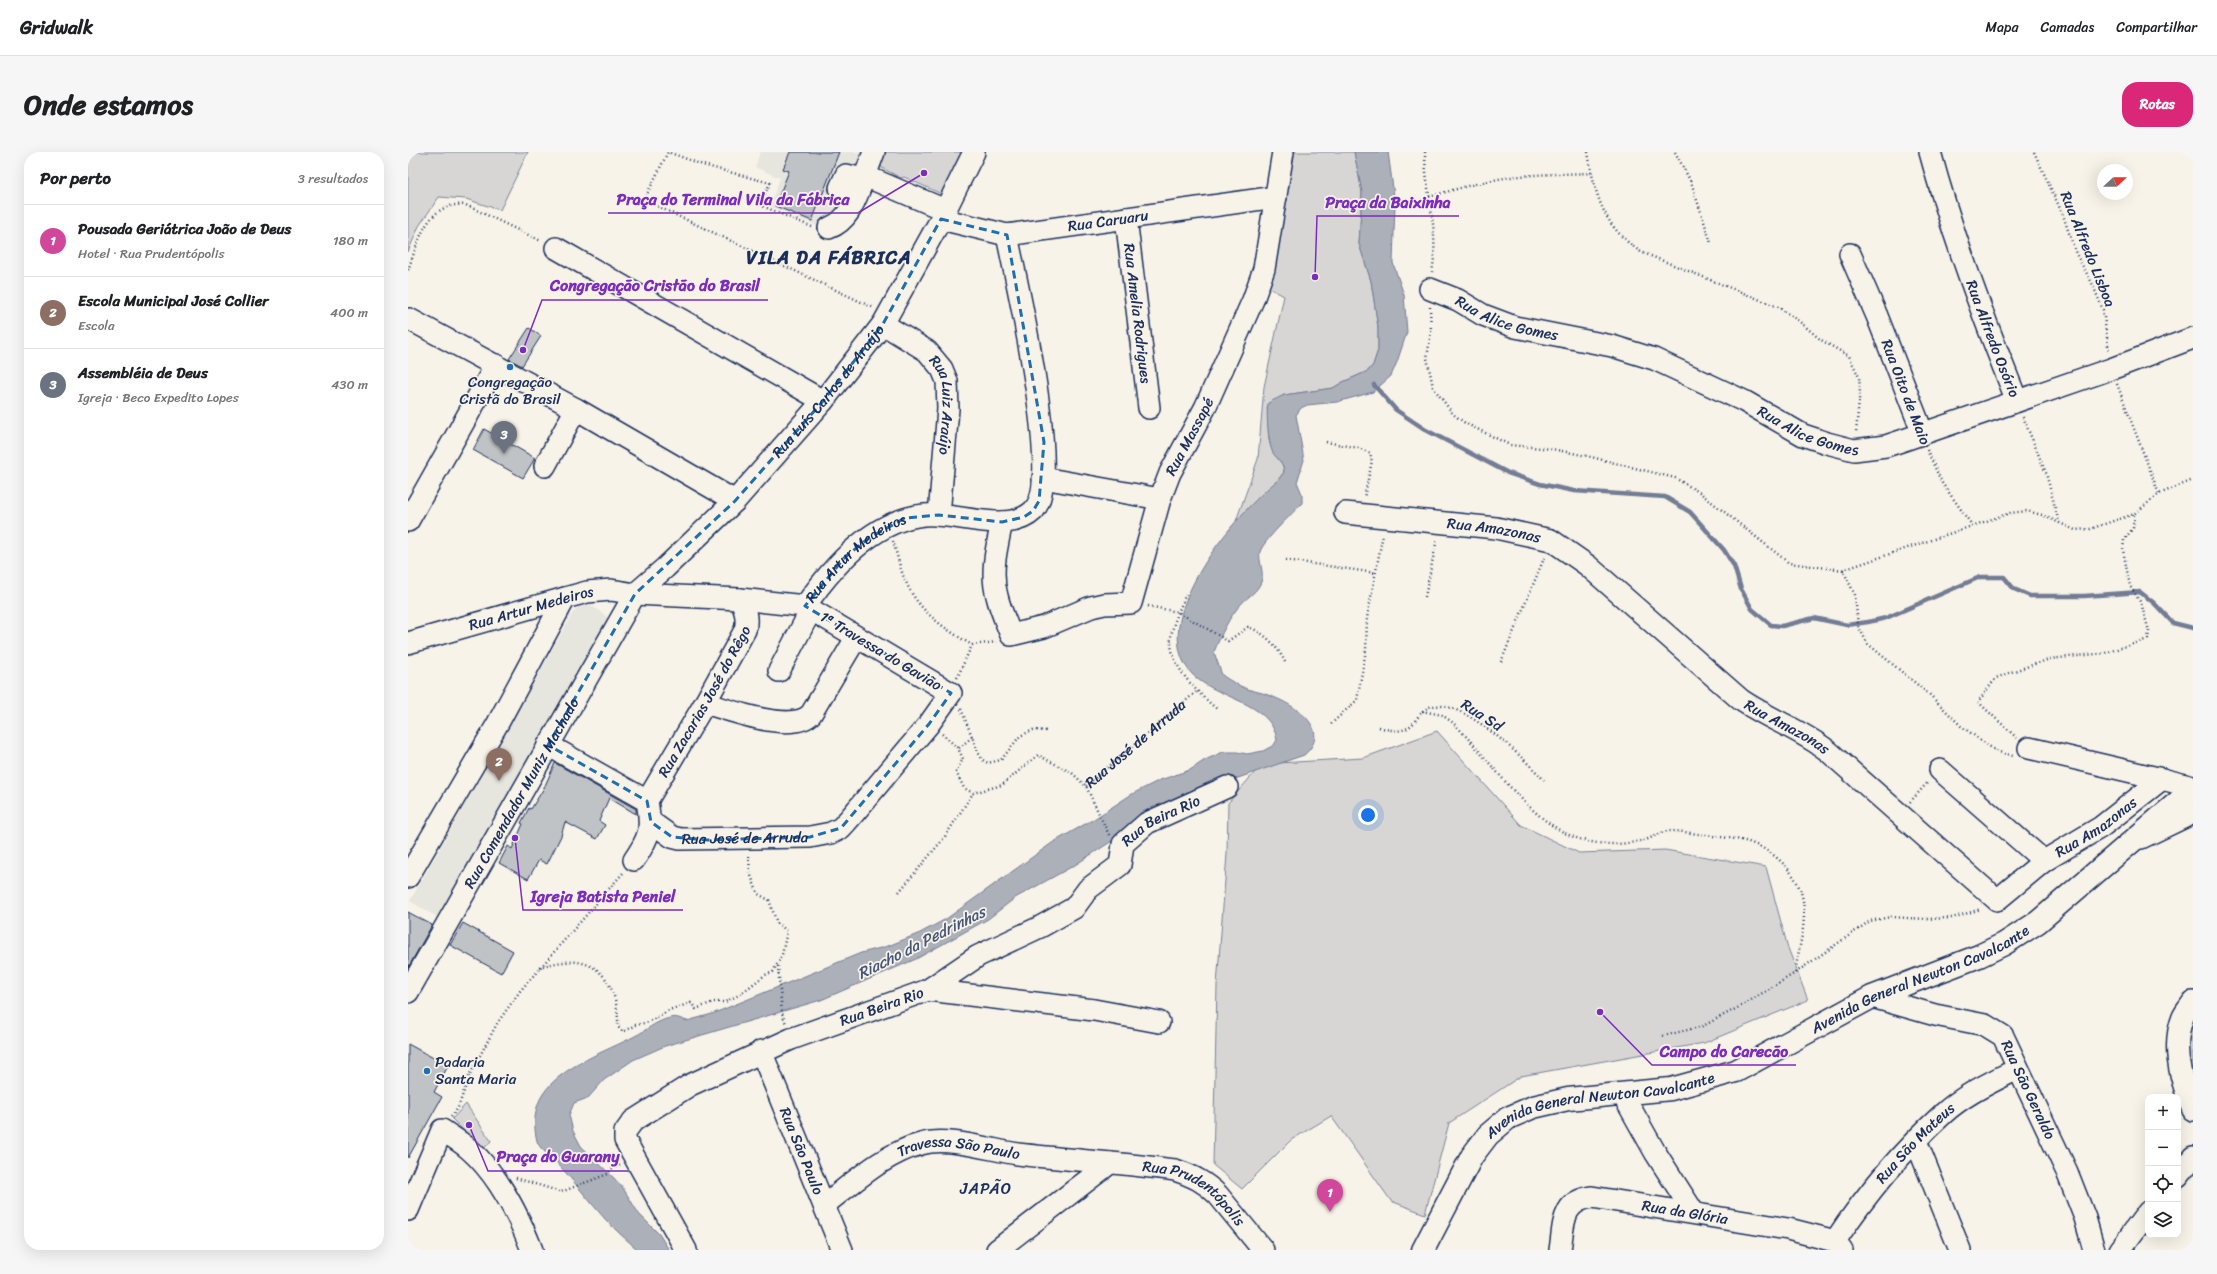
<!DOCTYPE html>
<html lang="pt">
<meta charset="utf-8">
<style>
body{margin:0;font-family:Sriracha,sans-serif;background:#f6f6f6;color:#202124}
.controls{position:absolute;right:12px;bottom:12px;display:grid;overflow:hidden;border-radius:8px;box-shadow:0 4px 16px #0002}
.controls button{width:36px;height:36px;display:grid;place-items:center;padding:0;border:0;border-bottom:1px solid #e0e0e0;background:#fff;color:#202124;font:20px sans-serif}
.compass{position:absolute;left:1689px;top:12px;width:36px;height:36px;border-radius:50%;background:#fff;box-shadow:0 4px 16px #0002;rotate:68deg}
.you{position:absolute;left:960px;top:663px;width:14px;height:14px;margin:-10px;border:3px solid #fff;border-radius:50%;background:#1a73e8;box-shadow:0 0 0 6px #1a73e833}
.badge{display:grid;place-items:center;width:26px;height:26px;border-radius:50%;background:#db2777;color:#fff;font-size:13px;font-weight:700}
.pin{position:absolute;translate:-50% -33px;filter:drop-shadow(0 1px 2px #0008)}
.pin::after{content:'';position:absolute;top:21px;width:14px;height:12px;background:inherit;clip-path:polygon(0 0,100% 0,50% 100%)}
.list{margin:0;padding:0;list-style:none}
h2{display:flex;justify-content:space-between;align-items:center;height:52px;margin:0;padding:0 16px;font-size:17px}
h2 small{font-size:13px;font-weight:400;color:#757577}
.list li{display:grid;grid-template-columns:26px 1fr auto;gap:12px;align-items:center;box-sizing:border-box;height:72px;padding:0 16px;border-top:1px solid #e0e0e0}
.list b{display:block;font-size:15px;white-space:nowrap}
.list p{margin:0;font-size:13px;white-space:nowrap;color:#757577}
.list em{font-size:13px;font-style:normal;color:#757577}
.icon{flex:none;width:22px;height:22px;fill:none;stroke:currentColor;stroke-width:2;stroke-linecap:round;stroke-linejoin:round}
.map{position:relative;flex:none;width:1785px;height:1098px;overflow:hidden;border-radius:16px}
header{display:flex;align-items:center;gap:24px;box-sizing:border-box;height:56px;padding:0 20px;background:#fff;border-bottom:1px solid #e0e0e0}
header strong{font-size:19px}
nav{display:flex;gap:22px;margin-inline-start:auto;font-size:14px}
.intro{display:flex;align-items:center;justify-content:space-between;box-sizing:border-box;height:96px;padding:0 24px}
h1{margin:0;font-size:28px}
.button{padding:10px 18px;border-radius:16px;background:#db2777;color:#fff;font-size:14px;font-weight:700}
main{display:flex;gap:24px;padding:0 24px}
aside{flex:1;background:#fff;border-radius:16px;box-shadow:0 4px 16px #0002}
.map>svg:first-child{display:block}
.built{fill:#e6e5de}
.green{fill:#d7d6d4;stroke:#798299}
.water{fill:#acb0b9;stroke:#727c95}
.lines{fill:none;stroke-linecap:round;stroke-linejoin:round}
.stream{stroke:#727c95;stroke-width:4.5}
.building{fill:#c0c3c5;stroke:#1b2f5e}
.minor-casing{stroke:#1b2f5e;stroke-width:24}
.major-casing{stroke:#1b2f5e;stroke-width:25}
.path{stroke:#1b2f5e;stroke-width:2.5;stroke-dasharray:1 3;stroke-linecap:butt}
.minor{stroke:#f7f3e8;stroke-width:21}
.major{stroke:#f7f3e8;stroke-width:22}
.marked{fill:none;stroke:#1f6fb2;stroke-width:3;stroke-dasharray:8 5;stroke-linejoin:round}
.poi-dot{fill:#1f6fb2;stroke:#f7f3e8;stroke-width:1.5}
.labels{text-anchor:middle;stroke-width:3.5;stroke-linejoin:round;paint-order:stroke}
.street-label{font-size:15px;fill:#1b2f5e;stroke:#f7f3e8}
.poi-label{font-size:15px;fill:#1b2f5e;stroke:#f7f3e8}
.water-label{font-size:16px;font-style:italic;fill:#465679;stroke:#f7f3e8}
.neighbourhood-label{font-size:16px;letter-spacing:1px;fill:#1b2f5e;stroke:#f7f3e8}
.district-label{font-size:19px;font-weight:bold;letter-spacing:1px;fill:#1b2f5e;stroke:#f7f3e8}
.leader{fill:none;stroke:#7b2cbf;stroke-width:1.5}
.callout-dot{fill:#7b2cbf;stroke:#f7f3e8;stroke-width:1.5}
.callout-label{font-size:16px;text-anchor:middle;font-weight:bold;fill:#7b2cbf;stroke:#f7f3e8;stroke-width:3.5;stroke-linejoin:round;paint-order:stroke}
</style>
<header>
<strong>Gridwalk</strong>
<nav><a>Mapa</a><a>Camadas</a><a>Compartilhar</a></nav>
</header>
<div class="intro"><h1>Onde estamos</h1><a class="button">Rotas</a></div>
<main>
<aside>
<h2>Por perto<small>3 resultados</small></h2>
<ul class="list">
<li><span class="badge" style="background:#d1479c">1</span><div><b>Pousada Geriátrica João de Deus</b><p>Hotel · Rua Prudentópolis</p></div><em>180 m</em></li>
<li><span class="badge" style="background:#8d6e63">2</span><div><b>Escola Municipal José Collier</b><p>Escola</p></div><em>400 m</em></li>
<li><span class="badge" style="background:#6b7280">3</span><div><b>Assembléia de Deus</b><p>Igreja · Beco Expedito Lopes</p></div><em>430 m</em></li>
</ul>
</aside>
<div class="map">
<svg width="1785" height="1098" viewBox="0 0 1785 1098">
<rect width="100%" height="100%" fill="#f7f3e8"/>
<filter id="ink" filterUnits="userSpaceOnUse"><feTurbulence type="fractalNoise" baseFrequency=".025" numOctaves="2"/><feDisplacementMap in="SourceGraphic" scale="8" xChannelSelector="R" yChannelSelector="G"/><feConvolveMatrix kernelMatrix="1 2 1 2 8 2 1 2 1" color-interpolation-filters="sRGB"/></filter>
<g filter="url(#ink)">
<!-- built -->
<g class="built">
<polygon points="352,0 455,0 430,70 410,74 362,54 372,26 347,15"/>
<polygon points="180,451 203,468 32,767 2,749 165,461 170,455"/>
</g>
<!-- green -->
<g class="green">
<polygon points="0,0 120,0 92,58 58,47 31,45 11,74 0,100"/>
<polygon points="478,0 551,0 555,2 538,44 496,25 493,26 474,16 472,12"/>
<path d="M883,0H946L954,40L951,92L963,129L970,175V198L965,213L960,219L935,230L925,236L876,243L859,255C862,269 858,282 863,295C866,304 876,310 876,320L870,328L828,369L850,307L856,235L876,144L861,136Z"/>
<polygon points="1029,579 1113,673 1171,701 1257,698 1358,715 1380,796 1400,848 1296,891 1113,924 1041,971 1017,1062 983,1049 923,964 883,988 834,1037 805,1013 809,833 819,702 820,651 854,612 955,606"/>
<polygon points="1785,859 1785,916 1775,912"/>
<polygon points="58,952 83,989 72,1001 56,979 44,967"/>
</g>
<!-- water -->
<path class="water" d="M946,0H980L987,51L985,111L996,143L999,180L989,210L983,224L965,240L929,250L899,253L893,256L888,263L896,308L889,330L894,342V351C885,361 855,389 852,400C850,409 857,420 853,430C849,440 841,444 835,450C821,464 813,483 806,500L814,523C822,529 830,533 839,537C845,539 853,540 860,543C884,551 927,577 896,603L810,633L747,661L667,713L607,746L580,767L508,807L413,848L257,894L225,908L196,928L180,946L166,951L161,963L165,979L173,994L213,1033L231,1062L251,1082L261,1098H230C219,1088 207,1078 197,1067C181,1049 166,1029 149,1011C144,1005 131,997 129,989C125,974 126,955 135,942C153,914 199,899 227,884C239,878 248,869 262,866C268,864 273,867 279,869L304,862L453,801L480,794L512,781L538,767L644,691L686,667L724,642L752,628L782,618L797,608L815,600H829L839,602L855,599L866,593L869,588C863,549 808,547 784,522C735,469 829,360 870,328L876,320C876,311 869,307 865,301C860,292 858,259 860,251L876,243L925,236L935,230L960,219L965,213L970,198V175L963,129L951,92L954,40Z"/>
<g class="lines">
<!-- stream -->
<polyline class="stream" points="966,233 988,258 1018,278 1100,321 1132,332 1166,339 1257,345 1282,360 1316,398 1326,414 1333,437 1344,457 1363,473 1374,474 1406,466 1439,473 1460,470 1478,466 1572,425 1596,425 1606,437 1622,444 1676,444 1732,440 1746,451 1765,471 1785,476"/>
</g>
<!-- building -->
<g class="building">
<polygon points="382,0 431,0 404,69 367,54 381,19 375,17"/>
<polygon points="121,176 133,184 114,214 101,207"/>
<polygon points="76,277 127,306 115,326 65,298"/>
<polygon points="147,611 228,657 228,662 201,646 191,669 197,673 189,687 157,670 153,684 139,712 131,708 120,727 91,711 100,694 104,697 115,672 113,671 121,656 123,657 136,636"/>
<polygon points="0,760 24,773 0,816"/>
<polygon points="55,771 105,799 93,821 42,793"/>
<polygon points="0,892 40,914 26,940 34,945 0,1006"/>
</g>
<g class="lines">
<!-- minor casing -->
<g class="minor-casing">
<g id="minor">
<polyline points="466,0 457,24 537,58"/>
<path id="s2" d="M1522,0C1545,85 1576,167 1609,249"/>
<polyline points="432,36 438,23 455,27"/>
<path id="s3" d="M718,66L741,256"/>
<path id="s4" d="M533,67L599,83L868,45"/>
<path d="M421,76C443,68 448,44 457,24"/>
<polyline points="148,96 415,249"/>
<polyline points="1442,102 1469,164 1515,282"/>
<path id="s5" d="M1022,137L1050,148L1075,163L1107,175L1204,194L1246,207L1336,249L1395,283L1419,291L1446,298L1478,294L1496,288L1703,217L1785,186"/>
<polyline points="1,167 168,257 327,349"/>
<path id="s6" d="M475,172L519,199L534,217L539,229L540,257L531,363"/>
<polyline points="137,314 168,257"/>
<polyline points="635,326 752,347"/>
<path id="s7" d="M937,361L1088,376L1143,388L1179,413L1333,548C1361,567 1393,578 1420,599L1589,748L1636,709L1693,675L1754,627L1785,635"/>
<polyline points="0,369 88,213"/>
<path id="s8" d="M594,370C589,394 582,420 589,444C592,457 598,470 603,483L636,475L683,455L696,452L723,451L752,347L762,321L797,256L845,148L856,117L875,0"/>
<path id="s9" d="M0,491L157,446L179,440L203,438L227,442L332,447L397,454C424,415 465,368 516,363C547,360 600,383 625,359C656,329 608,129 599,83"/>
<polyline points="371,519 403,458"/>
<path d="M297,551C321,558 384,582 403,562L448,486"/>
<path d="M140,593L239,649C244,677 242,685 226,708"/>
<polyline points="1621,596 1754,627"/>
<polyline points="1532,618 1636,709"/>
<path id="s10" d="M239,649L297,551L337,478C340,466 337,458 332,447"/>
<path id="s11" d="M243,670L264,685L272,687L402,685L423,681L433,676L442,666L521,572L543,541L397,454"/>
<polyline points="1733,686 1785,661"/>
<polyline points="0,725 90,571 157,446"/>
<polyline points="520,838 686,858 751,870"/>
<path id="s12" d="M0,840L227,442L257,416L327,349L415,249L475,172L533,67L566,0"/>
<path id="s13" d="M1464,845L1527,863L1577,873L1595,884L1659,1020L1677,1066L1686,1098"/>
<path d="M1785,850C1782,855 1777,860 1775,865C1763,894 1773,930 1785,958"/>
<path id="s14" d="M353,899L434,1098"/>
<polyline points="1215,943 1247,1000 1286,1061"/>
<polyline points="1508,989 1552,1098"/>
<polyline points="1770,1024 1785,1005"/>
<path id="s15" d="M416,1053C445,1031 477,1001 513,992C541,984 582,998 610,1002C662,1008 715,1011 767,1018C785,1024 797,1030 810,1043L855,1098"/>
<path d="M0,1058L34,978C43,984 53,990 61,997C91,1023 110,1062 124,1098"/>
<path id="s16" d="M1427,1089C1458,1042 1494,999 1536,961C1557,942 1584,930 1609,917"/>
<path id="s17" d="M278,1098L217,988V980L225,969L282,933L383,887L520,838L570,804L632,775L666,756L680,737L712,713L715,692L739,671L819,635"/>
<polyline points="589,1098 702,1011"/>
<path id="s18" d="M1152,1098C1156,1073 1153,1049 1184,1045L1380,1077L1427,1089L1434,1098"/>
<polyline points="1712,1098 1740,1060"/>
</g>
</g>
<!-- major casing -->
<g class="major-casing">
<g id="major">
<path id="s19" d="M1015,1098L1064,1004L1080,983L1100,966L1125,955L1160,947L1263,937L1328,919L1464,845L1571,804L1596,792L1630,770L1785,637"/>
</g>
</g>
<!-- path -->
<g class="path">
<path d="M1017,0C1017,41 1032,79 1024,120"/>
<path d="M1180,0C1187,43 1195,75 1233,100L1370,155L1392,170L1413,188L1441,204L1451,225L1452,237L1448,281"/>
<polyline points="1267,0 1283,30 1303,91"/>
<polyline points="1626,0 1655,63 1668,102 1684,131 1695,158 1701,200"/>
<path d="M1021,45C1048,37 1075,29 1103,25C1129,22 1156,22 1183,21"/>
<polyline points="404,75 352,53 362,31 295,13 260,0 236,48 466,156"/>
<path d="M0,118C11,88 19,49 58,53L133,89"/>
<polyline points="1022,155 1023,180 1019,206 1025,235 1045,262 1057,271 1102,293 1144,297 1179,304 1267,326 1291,340 1381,411 1435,418 1447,443 1450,474 1460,492 1522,543 1553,574 1588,599 1605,604"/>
<polyline points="1709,232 1751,342"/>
<polyline points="1615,265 1638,321 1651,371"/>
<polyline points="918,290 951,296 962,301 964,309 956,346"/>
<polyline points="1519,298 1534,331 1564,373"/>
<path d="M485,389C489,402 492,418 498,430C511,460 537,477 564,493L588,490"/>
<polyline points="878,408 968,421"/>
<polyline points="1435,418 1602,361 1619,359 1634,363 1667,378 1682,377 1726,362 1751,342 1785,328"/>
<path d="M778,442C773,454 761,479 763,492C765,518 792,543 810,558"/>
<polyline points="1017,445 1029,387"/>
<path d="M740,454L770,460L820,489L840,475C856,480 870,495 877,510"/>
<polyline points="1093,510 1137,404"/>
<polyline points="549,526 564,493"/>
<polyline points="553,557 573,607 580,611 593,608 612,584 625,578 639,579"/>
<path d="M1014,559L1034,563L1044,570C1080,604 1119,667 1166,685C1189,694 1216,694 1240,687C1247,684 1255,679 1262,679C1274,679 1287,682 1298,683C1311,685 1325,686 1337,689C1364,696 1391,721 1395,749C1399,772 1390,798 1387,821"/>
<polyline points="923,572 949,548 958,498 959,466 975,382"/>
<path d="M971,575C988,580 999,582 1010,565C1014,561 1016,557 1021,555C1054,544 1116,607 1136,628"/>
<polyline points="534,582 550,596 555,607 548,620 556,636 565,641 594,633 630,603 664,621 678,634 701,683"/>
<polyline points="1609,586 1570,550 1588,526 1603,520 1642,507 1697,501 1740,487 1741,479 1733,451 1722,434 1715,398 1716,388 1725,376 1726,362"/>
<polyline points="551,596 564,585"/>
<path id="s1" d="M678,634L788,540"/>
<polyline points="1502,650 1520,630"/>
<polyline points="491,740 536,686 565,641"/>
<polyline points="370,814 374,861 378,872"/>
<path d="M131,815C140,813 149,810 158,810C197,806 211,843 210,875L215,880L227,873L241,870L261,858L283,851L288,857L305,850H317L331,843L357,823L365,820L374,803L379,779L369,771L361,748L350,742L342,721L341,704"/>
<polyline points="1255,884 1295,874 1335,853 1387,821 1462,769 1483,765 1518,767 1544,766 1573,757"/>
<polyline points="43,965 50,956 62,922 90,870 112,839 215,721"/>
<polyline points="108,1026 153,1040 200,1022 203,1017 212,1013"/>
</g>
<!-- minor -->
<use href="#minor" class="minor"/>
<!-- major -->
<use href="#major" class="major"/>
</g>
</g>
<!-- marked area -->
<path class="marked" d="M533,67L599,83L636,290L631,349L625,359L616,365L594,370L531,363L497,366L461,386L437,405L397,454L543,541L521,572L433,676L402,685L299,688L264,685L243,670L239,649L140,593L227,442L327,349L415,249L475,172Z"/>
<!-- markers -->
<g class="poi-dot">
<circle cx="102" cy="215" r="4"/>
<circle cx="19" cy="919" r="4"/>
</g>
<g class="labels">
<!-- street labels -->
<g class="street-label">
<text dy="5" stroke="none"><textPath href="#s4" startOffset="170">Rua Caruaru</textPath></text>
<text transform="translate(1680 97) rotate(68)" y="5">Rua Alfredo Lisboa</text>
<text dy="5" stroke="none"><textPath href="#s3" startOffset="96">Rua Amelia Rodrigues</textPath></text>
<text dy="5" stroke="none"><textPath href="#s5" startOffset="83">Rua Alice Gomes</textPath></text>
<text dy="5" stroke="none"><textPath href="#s2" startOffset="197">Rua Alfredo Osório</textPath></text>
<text dy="5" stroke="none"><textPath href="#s12" startOffset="739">Rua Luís Carlos de Araújo</textPath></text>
<text transform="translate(1498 240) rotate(69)" y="5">Rua Oito de Maio</text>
<text dy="5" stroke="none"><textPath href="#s6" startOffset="111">Rua Luiz Araújo</textPath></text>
<text dy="5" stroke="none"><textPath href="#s5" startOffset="407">Rua Alice Gomes</textPath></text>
<text dy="5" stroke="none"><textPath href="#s8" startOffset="419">Rua Massapé</textPath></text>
<text dy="5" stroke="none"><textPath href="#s7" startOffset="150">Rua Amazonas</textPath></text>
<text dy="5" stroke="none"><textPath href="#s9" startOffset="476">Rua Artur Medeiros</textPath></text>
<text dy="5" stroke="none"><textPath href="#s9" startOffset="128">Rua Artur Medeiros</textPath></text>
<text transform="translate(473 499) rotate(31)" y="5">1ª Travessa do Gavião</text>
<text dy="5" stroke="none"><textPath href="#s10" startOffset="115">Rua Zacarias José do Rêgo</textPath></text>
<text transform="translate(1074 563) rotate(33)" y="5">Rua Sd</text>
<text dy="5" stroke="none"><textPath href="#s7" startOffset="510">Rua Amazonas</textPath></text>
<text dy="5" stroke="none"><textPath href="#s1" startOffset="65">Rua José de Arruda</textPath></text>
<text dy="5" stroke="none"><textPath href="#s12" startOffset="229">Rua Comendador Muniz Machado</textPath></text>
<text dy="5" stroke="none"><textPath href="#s17" startOffset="769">Rua Beira Rio</textPath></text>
<text dy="5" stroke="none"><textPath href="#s7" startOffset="906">Rua Amazonas</textPath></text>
<text dy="5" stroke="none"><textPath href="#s11" startOffset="99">Rua José de Arruda</textPath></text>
<text dy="5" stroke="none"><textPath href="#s19" startOffset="599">Avenida General Newton Cavalcante</textPath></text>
<text dy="5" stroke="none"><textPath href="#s17" startOffset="422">Rua Beira Rio</textPath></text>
<text dy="5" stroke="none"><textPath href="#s13" startOffset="197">Rua São Geraldo</textPath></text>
<text dy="5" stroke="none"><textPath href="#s19" startOffset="251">Avenida General Newton Cavalcante</textPath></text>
<text dy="5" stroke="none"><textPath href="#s16" startOffset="127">Rua São Mateus</textPath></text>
<text dy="5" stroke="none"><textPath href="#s14" startOffset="108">Rua São Paulo</textPath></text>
<text dy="5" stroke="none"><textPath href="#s15" startOffset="153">Travessa São Paulo</textPath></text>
<text dy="5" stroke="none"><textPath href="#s15" startOffset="399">Rua Prudentópolis</textPath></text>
<text dy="5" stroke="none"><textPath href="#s18" startOffset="163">Rua da Glória</textPath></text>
</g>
<!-- poi labels -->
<g class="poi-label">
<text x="102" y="235">Congregação<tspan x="102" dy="17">Cristã do Brasil</tspan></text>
<text x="27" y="915" text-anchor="start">Padaria<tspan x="27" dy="17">Santa Maria</tspan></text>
</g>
<!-- water labels -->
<g class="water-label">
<text transform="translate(513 790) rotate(-27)" y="6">Riacho da Pedrinhas</text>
</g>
<!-- neighbourhood labels -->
<g class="neighbourhood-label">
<text x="578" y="1042">JAPÃO</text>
</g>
<!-- district labels -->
<g class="district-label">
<text x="421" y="112">VILA DA FÁBRICA</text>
</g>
</g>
<!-- callouts -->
<path class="leader" d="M516 21L450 61H200M907 125L909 64H1051M115 198L134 148H360M107 686L115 758H275M1192 860L1244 913H1388M61 973L80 1019H220"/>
<g class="callout-dot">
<circle cx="516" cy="21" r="4"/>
<circle cx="907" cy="125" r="4"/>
<circle cx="115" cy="198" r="4"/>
<circle cx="107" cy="686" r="4"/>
<circle cx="1192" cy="860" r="4"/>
<circle cx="61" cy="973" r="4"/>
</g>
<g class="callout-label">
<text x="325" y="53">Praça do Terminal Vila da Fábrica</text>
<text x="980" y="56">Praça da Baixinha</text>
<text x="247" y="139">Congregação Cristão do Brasil</text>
<text x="195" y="750">Igreja Batista Peniel</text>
<text x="1316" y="905">Campo do Carecão</text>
<text x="150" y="1010">Praça do Guarany</text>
</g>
</svg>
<div class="controls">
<button>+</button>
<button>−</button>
<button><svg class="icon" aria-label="locate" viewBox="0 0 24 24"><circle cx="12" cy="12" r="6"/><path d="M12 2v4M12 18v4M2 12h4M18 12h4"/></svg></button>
<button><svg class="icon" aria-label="layers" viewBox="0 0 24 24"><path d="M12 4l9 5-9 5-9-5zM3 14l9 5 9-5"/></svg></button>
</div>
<svg class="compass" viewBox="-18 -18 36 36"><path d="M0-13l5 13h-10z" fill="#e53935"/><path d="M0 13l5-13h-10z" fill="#757577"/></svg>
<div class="you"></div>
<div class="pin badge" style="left:922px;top:1060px;background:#d1479c">1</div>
<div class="pin badge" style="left:91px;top:629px;background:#8d6e63">2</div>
<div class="pin badge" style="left:96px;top:302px;background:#6b7280">3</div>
</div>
</main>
